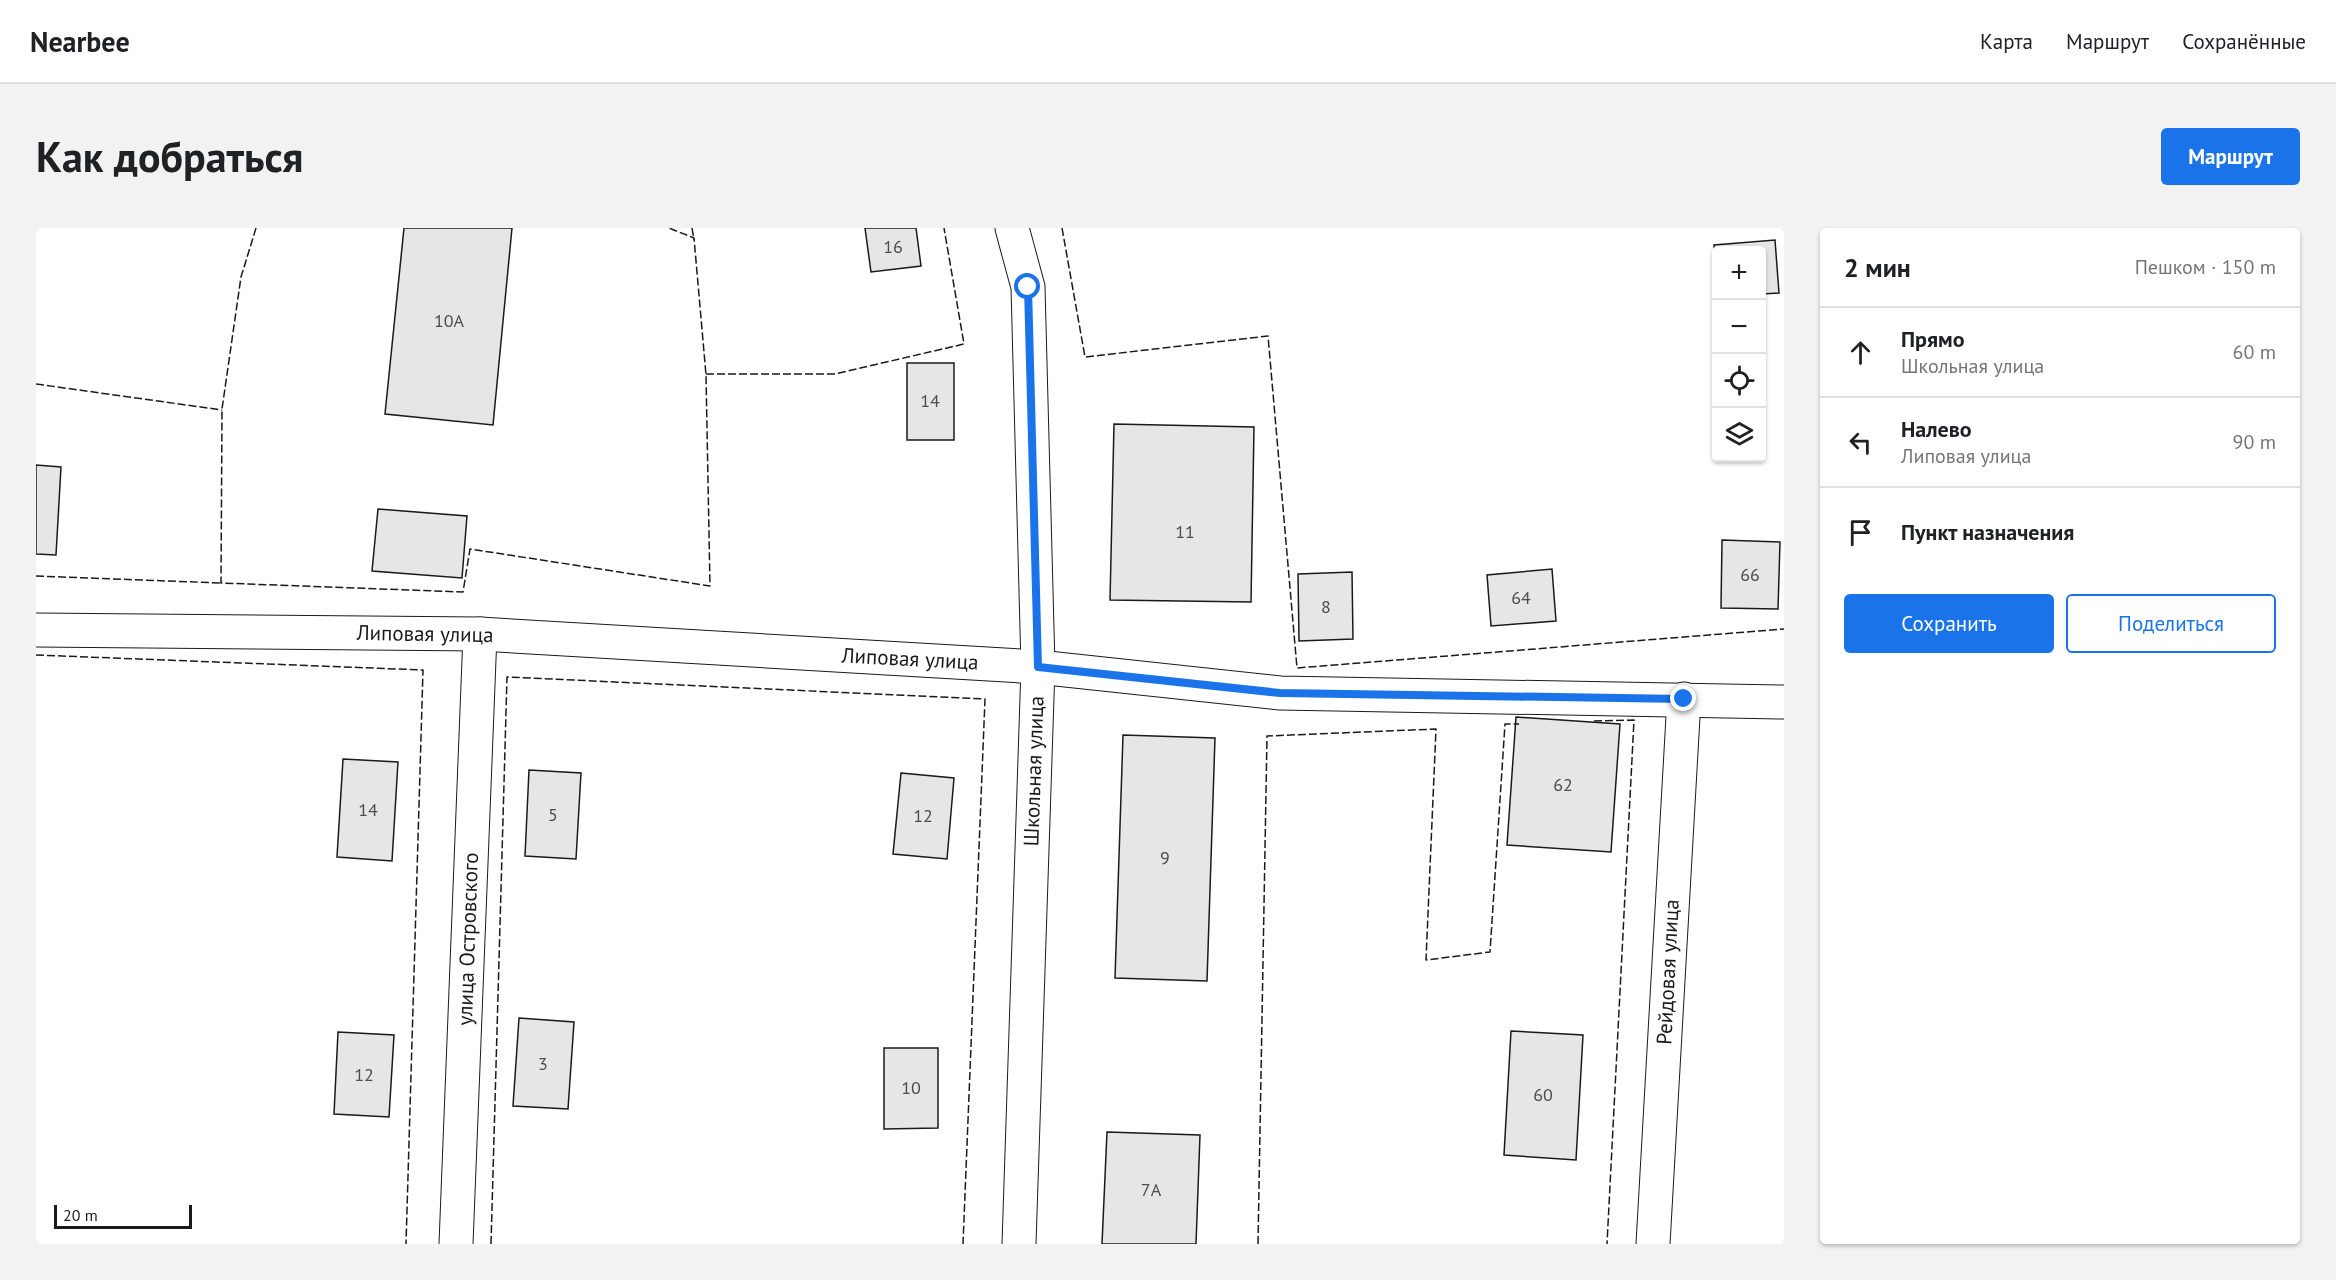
<!DOCTYPE html>
<html lang="ru">
<meta charset="utf-8">
<style>
body{margin:0;font-family:"PT Sans",sans-serif;background:#f2f2f2;color:#202124}
.controls{position:absolute;right:18px;top:18px;display:grid;overflow:hidden;border-radius:6px;box-shadow:0 2px 4px #0004}
.controls button{width:54px;height:54px;display:grid;place-items:center;padding:0;border:0;border-bottom:2px solid #e0e0e0;background:#fff;color:#202124;font:30px sans-serif}
.scale{position:absolute;left:18px;bottom:15px;width:138px;box-sizing:border-box;padding-left:6px;border:3px solid #1a1a1a;border-top:0;font-size:16px;line-height:21px;white-space:nowrap;color:#1a1a1a;-webkit-text-stroke:4px #fff;paint-order:stroke}
.stop{position:absolute;width:18px;height:18px;margin:-14px;border:4px solid #1a73e8;border-radius:50%;background:#fff}
.stop.end{background:#1a73e8;border-color:#fff;box-shadow:0 2px 6px #0008}
.list{margin:0;padding:0;list-style:none}
h2{display:flex;justify-content:space-between;align-items:center;height:78px;margin:0;padding:0 24px;font-size:26px}
h2 small{font-size:20px;font-weight:400;color:#757577}
.list li{display:grid;grid-template-columns:39px 1fr auto;gap:18px;align-items:center;box-sizing:border-box;height:90px;padding:0 24px;border-top:2px solid #e0e0e0}
.list b{display:block;font-size:22px;white-space:nowrap}
.list p{margin:0;font-size:20px;white-space:nowrap;color:#757577}
.list em{font-size:20px;font-style:normal;color:#757577}
.actions{display:flex;gap:12px;padding:18px 24px}
.actions a{flex:1;padding:14px 0;border:2px solid #1a73e8;border-radius:6px;text-align:center;font-size:21px;color:#1a73e8}
.actions .main{background:#1a73e8;color:#fff}
.icon{flex:none;width:33px;height:33px;fill:none;stroke:currentColor;stroke-width:2;stroke-linecap:round;stroke-linejoin:round}
.map{position:relative;flex:none;width:1748px;height:1016px;overflow:hidden;border-radius:6px}
header{display:flex;align-items:center;gap:36px;box-sizing:border-box;height:84px;padding:0 30px;background:#fff;border-bottom:2px solid #e0e0e0}
header strong{font-size:28px}
nav{display:flex;gap:33px;margin-inline-start:auto;font-size:21px}
.intro{display:flex;align-items:center;justify-content:space-between;box-sizing:border-box;height:144px;padding:0 36px}
h1{margin:0;font-size:42px}
.button{padding:15px 27px;border-radius:6px;background:#1a73e8;color:#fff;font-size:21px;font-weight:700}
main{display:flex;gap:36px;padding:0 36px}
aside{flex:1;background:#fff;border-radius:6px;box-shadow:0 2px 4px #0004}
.map>svg:first-child{display:block}
.building{fill:#e6e6e6;stroke:#1a1a1a;stroke-width:1.5}
.lines{fill:none;stroke-linecap:round;stroke-linejoin:round}
.minor-casing{stroke:#1a1a1a;stroke-width:35}
.minor{stroke:#fff;stroke-width:33}
.fence{stroke:#1a1a1a;stroke-width:1.5;stroke-dasharray:8 3;stroke-linecap:butt}
.route{stroke:#1a73e8;stroke-width:8}
.labels{text-anchor:middle;stroke-width:4.5;stroke-linejoin:round;paint-order:stroke}
.number-label{font-size:18px;fill:#4d4d4d}
.street-label{font-size:21px;fill:#1a1a1a;stroke:#fff}
</style>
<header>
<strong>Nearbee</strong>
<nav><a>Карта</a><a>Маршрут</a><a>Сохранённые</a></nav>
</header>
<div class="intro"><h1>Как добраться</h1><a class="button">Маршрут</a></div>
<main>
<div class="map">
<svg width="1748" height="1016" viewBox="0 0 1748 1016">
<rect width="100%" height="100%" fill="#fff"/>
<!-- building -->
<g class="building">
<polygon points="368,0 476,0 457,197 349,186"/>
<polygon points="829,0 880,0 885,38 835,44"/>
<polygon points="1739,12 1743,65 1726,66 1726,22 1680,22 1680,49 1678,17"/>
<rect x="871" y="135" width="47" height="77"/>
<polygon points="1078,196 1218,199 1215,374 1074,372"/>
<polygon points="0,237 25,239 20,327 0,326"/>
<polygon points="342,281 431,288 426,350 336,343"/>
<polygon points="1686,312 1744,314 1742,381 1685,380"/>
<polygon points="1516,341 1520,393 1455,398 1451,347"/>
<polygon points="1316,344 1317,411 1263,413 1262,346"/>
<polygon points="1480,489 1584,496 1575,624 1471,617"/>
<polygon points="1087,507 1179,510 1171,753 1079,750"/>
<polygon points="307,531 362,534 356,633 301,629"/>
<polygon points="493,542 545,545 540,631 489,628"/>
<polygon points="865,545 918,550 911,631 857,626"/>
<polygon points="483,790 538,794 532,881 477,878"/>
<polygon points="1475,803 1547,807 1540,932 1468,927"/>
<polygon points="302,804 358,807 353,889 298,886"/>
<polygon points="848,820 902,820 902,900 848,901"/>
<polygon points="1071,904 1164,907 1160,1016 1066,1016"/>
</g>
<g class="lines">
<!-- minor casing -->
<g class="minor-casing">
<g id="minor">
<polyline points="976,0 992,59 1002,439 983,1016"/>
<polyline points="0,402 444,406 1002,439 1244,465 1748,474"/>
<polyline points="420,1016 444,406"/>
<polyline points="1617,1016 1648,471"/>
</g>
</g>
<!-- minor -->
<use href="#minor" class="minor"/>
<!-- fence -->
<g class="fence">
<polyline points="220,0 205,49 186,181 185,355 427,364 434,321 674,358 670,147 658,10 633,0"/>
<polyline points="656,0 658,12"/>
<polyline points="1026,0 1049,129 1232,108 1261,440 1748,401"/>
<polyline points="670,146 799,146 928,116 908,0"/>
<polyline points="0,156 186,182"/>
<polyline points="0,348 185,355 185,353"/>
<polyline points="0,427 387,442 370,1016"/>
<polyline points="1558,493 1598,492 1571,1016"/>
<polyline points="455,1016 471,449 949,471 927,1016"/>
<polyline points="1222,1016 1231,508 1400,501 1390,732 1454,724 1469,496 1483,496"/>
</g>
</g>
<g class="lines">
<!-- route -->
<polyline class="route" points="992,59 1002,439 1244,465 1648,471"/>
</g>
<g class="labels">
<!-- number labels -->
<g class="number-label">
<text x="857" y="25">16</text>
<text x="413" y="99">10А</text>
<text x="894" y="179">14</text>
<text x="1149" y="310">11</text>
<text x="1714" y="353">66</text>
<text x="1485" y="376">64</text>
<text x="1290" y="385">8</text>
<text x="1527" y="563">62</text>
<text x="332" y="588">14</text>
<text x="517" y="593">5</text>
<text x="887" y="594">12</text>
<text x="1129" y="636">9</text>
<text x="507" y="842">3</text>
<text x="328" y="853">12</text>
<text x="875" y="866">10</text>
<text x="1507" y="873">60</text>
<text x="1115" y="968">7А</text>
</g>
<!-- street labels -->
<g class="street-label">
<text transform="translate(389 406) rotate(1)" y="7">Липовая улица</text>
<text transform="translate(874 431) rotate(3)" y="7">Липовая улица</text>
<text transform="translate(998 543) rotate(-88)" y="7">Школьная улица</text>
<text transform="translate(432 711) rotate(-88)" y="7">улица Островского</text>
<text transform="translate(1632 744) rotate(-87)" y="7">Рейдовая улица</text>
</g>
</g>
</svg>
<div class="controls">
<button>+</button>
<button>−</button>
<button><svg class="icon" aria-label="locate" viewBox="0 0 24 24"><circle cx="12" cy="12" r="6"/><path d="M12 2v4M12 18v4M2 12h4M18 12h4"/></svg></button>
<button><svg class="icon" aria-label="layers" viewBox="0 0 24 24"><path d="M12 4l9 5-9 5-9-5zM3 14l9 5 9-5"/></svg></button>
</div>
<div class="scale">20 m</div>
<div class="stop" style="left:992px;top:59px"></div>
<div class="stop end" style="left:1648px;top:471px"></div>
</div>
<aside>
<h2>2 мин<small>Пешком · 150 m</small></h2>
<ul class="list">
<li><svg class="icon" aria-label="ahead" viewBox="0 0 24 24"><path d="M12 20V5M6 11l6-6 6 6"/></svg><div><b>Прямо</b><p>Школьная улица</p></div><em>60 m</em></li>
<li><svg class="icon" aria-label="left" viewBox="0 0 24 24"><path d="M17 20v-9H6M10 6l-5 5 5 5"/></svg><div><b>Налево</b><p>Липовая улица</p></div><em>90 m</em></li>
<li><svg class="icon" aria-label="arrive" viewBox="0 0 24 24"><path d="M6 21V4h12l-3 4 3 4H6"/></svg><div><b>Пункт назначения</b></div></li>
</ul>
<div class="actions"><a class="main">Сохранить</a><a>Поделиться</a></div>
</aside>
</main>
